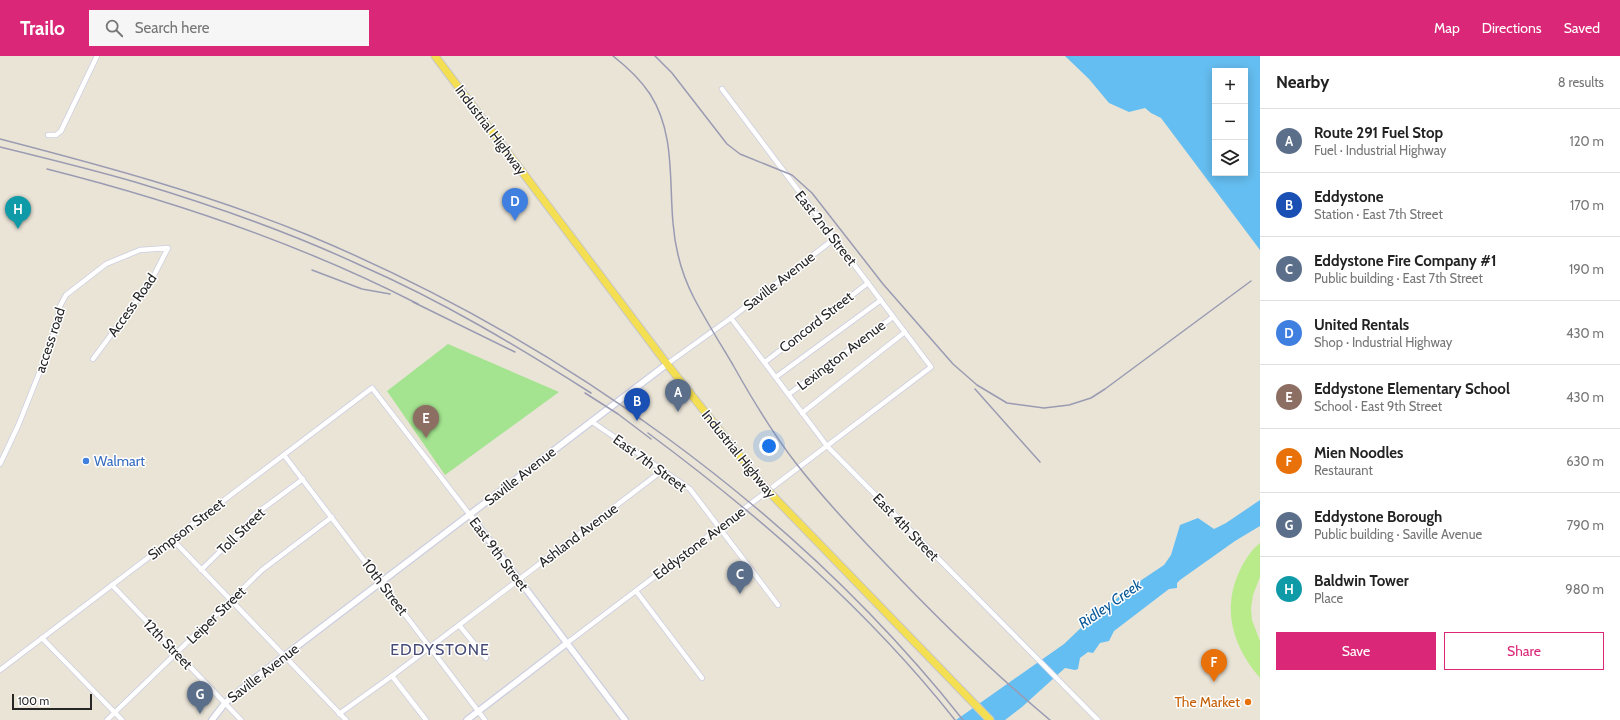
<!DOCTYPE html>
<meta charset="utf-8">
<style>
body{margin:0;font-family:Cabin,sans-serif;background:#f6f6f6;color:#222}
.controls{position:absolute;right:12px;top:12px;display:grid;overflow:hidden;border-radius:0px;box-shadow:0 2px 10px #0003}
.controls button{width:36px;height:36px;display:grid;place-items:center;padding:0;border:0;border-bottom:1px solid #e0e0e0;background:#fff;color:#222;font:20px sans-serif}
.scale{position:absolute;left:12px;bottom:10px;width:80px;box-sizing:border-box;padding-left:4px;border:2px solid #262626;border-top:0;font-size:11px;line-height:14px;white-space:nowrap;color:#262626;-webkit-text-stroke:3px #fff;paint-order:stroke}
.you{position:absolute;left:769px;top:390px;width:14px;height:14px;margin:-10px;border:3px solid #fff;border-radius:50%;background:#1a73e8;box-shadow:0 0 0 6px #1a73e833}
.badge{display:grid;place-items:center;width:26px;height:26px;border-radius:50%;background:#db2777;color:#fff;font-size:13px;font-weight:700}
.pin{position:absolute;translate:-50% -33px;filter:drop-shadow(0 1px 2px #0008)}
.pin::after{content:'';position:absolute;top:21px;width:14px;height:12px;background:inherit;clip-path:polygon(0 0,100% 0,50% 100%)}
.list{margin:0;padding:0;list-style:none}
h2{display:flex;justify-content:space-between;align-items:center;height:52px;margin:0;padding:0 16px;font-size:17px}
h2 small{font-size:13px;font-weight:400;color:#767676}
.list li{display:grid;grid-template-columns:26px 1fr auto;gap:12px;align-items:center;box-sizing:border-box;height:64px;padding:0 16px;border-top:1px solid #e0e0e0}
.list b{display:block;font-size:15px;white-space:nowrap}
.list p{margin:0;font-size:13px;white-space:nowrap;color:#767676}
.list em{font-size:13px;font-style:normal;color:#767676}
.actions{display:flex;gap:8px;padding:12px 16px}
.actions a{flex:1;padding:9px 0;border:1px solid #db2777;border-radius:0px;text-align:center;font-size:14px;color:#db2777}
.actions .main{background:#db2777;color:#fff}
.icon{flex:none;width:22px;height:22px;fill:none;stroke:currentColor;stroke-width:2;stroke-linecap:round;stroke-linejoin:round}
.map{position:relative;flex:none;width:1260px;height:664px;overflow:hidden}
header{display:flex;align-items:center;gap:24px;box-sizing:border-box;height:56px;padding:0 20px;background:#db2777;color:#fff}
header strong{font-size:19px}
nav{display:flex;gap:22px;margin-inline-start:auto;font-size:14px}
.search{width:280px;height:36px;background:#f6f6f6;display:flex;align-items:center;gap:10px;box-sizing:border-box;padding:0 14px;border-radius:0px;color:#767676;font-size:15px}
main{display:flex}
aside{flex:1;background:#fff}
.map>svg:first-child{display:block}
.green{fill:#a4e390}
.pitch{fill:#b9eb8b}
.water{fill:#65bef1;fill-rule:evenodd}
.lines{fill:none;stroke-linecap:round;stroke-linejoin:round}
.minor-casing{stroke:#cccee1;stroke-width:6}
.tertiary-casing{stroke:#cccee1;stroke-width:8}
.primary-casing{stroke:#c7c7c7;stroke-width:9}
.minor{stroke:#fff;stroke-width:4.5}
.tertiary{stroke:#fff;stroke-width:5.5}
.primary{stroke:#f4de52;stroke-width:7}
.rail{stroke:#9a9bb2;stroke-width:1.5}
.primary-bridge-casing{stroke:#c7c7c7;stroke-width:9;stroke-linecap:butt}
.primary-bridge{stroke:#f4de52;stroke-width:7}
.shop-dot{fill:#3f7fe0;stroke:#fff;stroke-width:1.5}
.food-dot{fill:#e8710a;stroke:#fff;stroke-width:1.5}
.labels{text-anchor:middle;stroke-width:3;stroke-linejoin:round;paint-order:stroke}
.street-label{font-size:14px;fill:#262626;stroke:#fff}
.shop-label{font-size:14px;fill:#366cbe;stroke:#fff;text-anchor:start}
.food-label{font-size:14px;fill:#c56008;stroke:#fff;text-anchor:end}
.water-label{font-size:15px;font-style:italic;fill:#095898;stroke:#fff}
.quarter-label{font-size:16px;letter-spacing:1px;fill:#464a77;stroke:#fff}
</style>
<header>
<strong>Trailo</strong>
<div class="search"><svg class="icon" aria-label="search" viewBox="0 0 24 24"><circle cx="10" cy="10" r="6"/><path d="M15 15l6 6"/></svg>Search here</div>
<nav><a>Map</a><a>Directions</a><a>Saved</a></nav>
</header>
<main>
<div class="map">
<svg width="1260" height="664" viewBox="0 0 1260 664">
<rect width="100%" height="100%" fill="#eae4d7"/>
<!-- green -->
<polygon class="green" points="448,288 559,336 445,419 387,335"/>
<!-- pitch -->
<path class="pitch" d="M1260,487V521L1253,539L1251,552L1252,564L1260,585V622C1233,591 1221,553 1240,514C1245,504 1251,494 1260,487Z"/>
<!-- water -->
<g class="water">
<path d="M1065,0H1260V194L1161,62L1151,57L1145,52L1129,56L1109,47L1089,23ZM1215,15H1245V117H1215Z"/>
<polygon points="1260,444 1260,470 1235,485 1180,524 1177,527 1177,532 1169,533 1114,575 1109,585 1100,587 1093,597 1088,596 1080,602 1078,613 1075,614 1065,612 1022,651 1005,664 956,664 1064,588 1087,566 1134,529 1164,509 1171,499 1180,469 1198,462 1214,473 1226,467"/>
</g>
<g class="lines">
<!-- minor casing -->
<g class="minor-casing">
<g id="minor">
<polyline points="48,79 56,79 61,75 97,0"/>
<polyline points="731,262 827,390 1098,664"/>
<polyline points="765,306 868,227"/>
<polyline points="667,308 731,262 834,183"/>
<polyline points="776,321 881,244"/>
<polyline points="789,338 893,261"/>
<polyline points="802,357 905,276"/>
<polyline points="591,365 690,433 778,549"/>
<polyline points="284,399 485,664"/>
<polyline points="0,408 18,370 52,285 60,250 66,239 106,208 140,194 168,192 151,225 93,303"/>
<polyline points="173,484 346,664"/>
<polyline points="201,514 241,475 253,460 303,423"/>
<polyline points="112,529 241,664"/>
<polyline points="636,535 702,622"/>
<polyline points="459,569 486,602"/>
<polyline points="42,582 122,664"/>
<polyline points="567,587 931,311 722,33"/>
<polyline points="0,614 372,332 470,459"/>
<polyline points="392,620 426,664"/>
<polyline points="339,658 392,620 663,414"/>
<polyline points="107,664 262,514 332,461"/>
</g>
</g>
<!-- tertiary casing -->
<g class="tertiary-casing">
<g id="tertiary">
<polyline points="470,459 625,664"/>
<polyline points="212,664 225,647 254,623 667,308"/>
<polyline points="467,664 567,587"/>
</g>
</g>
<!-- primary casing -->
<g class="primary-casing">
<g id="primary">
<polyline points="435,0 667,308 762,428"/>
<polyline points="773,440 990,664"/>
</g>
</g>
<!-- minor -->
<use href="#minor" class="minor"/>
<!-- tertiary -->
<use href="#tertiary" class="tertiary"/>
<!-- primary -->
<use href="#primary" class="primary"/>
<!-- rail -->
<g class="rail">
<path d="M613,0C627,11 640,23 650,38C675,77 669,123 673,167C675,192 682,219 694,242C706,265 720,287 733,309C752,343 772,376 795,406C822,441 852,473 883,505C936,561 991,615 1050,664"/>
<polyline points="655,0 672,17 727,88 740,98 792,119 812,137 883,228 953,308 977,329 1007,347 1044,352 1069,349 1091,342 1105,333 1251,225"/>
<path d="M0,83C104,110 208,138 308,179C557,283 795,452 963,664"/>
<path d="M0,91C45,102 90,113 135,126C212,149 289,176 362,210C442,245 517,290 591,337"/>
<path d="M47,113C174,145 301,188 418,248"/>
<polyline points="312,214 362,233 390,238"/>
<polyline points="413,246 515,296"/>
<polyline points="975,333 1040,406"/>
<polyline points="585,337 618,358 651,383"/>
<path d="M648,377C761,461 868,554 955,664"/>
</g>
<!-- primary-bridge casing -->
<g class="primary-bridge-casing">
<polyline id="primary-bridge" points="762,428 773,440"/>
</g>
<!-- primary-bridge -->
<use href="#primary-bridge" class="primary-bridge"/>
</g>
<!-- markers -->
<circle class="shop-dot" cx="86" cy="405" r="4"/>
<circle class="food-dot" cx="1248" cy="646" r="4"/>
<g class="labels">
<!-- street labels -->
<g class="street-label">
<text transform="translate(491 74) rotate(53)" y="5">Industrial Highway</text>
<text transform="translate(826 172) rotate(52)" y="5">East 2nd Street</text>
<text transform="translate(779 225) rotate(-38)" y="5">Saville Avenue</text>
<text transform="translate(132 249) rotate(-55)" y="5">Access Road</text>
<text transform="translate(816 266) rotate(-38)" y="5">Concord Street</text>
<text transform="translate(50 284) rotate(-72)" y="5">access road</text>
<text transform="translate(841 299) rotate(-37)" y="5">Lexington Avenue</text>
<text transform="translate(739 398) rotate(51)" y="5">Industrial Highway</text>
<text transform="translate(650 407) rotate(36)" y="5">East 7th Street</text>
<text transform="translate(520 420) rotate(-38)" y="5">Saville Avenue</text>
<text transform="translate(906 471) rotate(46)" y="5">East 4th Street</text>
<text transform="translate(186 473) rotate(-37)" y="5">Simpson Street</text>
<text transform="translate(241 475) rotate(-44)" y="5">Toll Street</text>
<text transform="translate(578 479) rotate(-37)" y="5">Ashland Avenue</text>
<text transform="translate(699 487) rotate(-37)" y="5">Eddystone Avenue</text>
<text transform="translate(499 498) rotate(53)" y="5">East 9th Street</text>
<text transform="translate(385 531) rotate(53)" y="5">10th Street</text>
<text transform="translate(216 559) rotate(-44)" y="5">Leiper Street</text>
<text transform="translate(168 588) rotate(46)" y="5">12th Street</text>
<text transform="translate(263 617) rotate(-38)" y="5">Saville Avenue</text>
</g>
<!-- shop labels -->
<g class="shop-label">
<text x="94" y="410">Walmart</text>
</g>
<!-- food labels -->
<g class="food-label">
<text x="1240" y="651">The Market</text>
</g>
<!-- water labels -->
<g class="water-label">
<text transform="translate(1110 548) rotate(-35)" y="5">Ridley Creek</text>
</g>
<!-- quarter labels -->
<g class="quarter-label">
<text x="440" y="599">EDDYSTONE</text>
</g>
</g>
</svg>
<div class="controls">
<button>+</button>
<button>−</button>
<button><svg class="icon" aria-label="layers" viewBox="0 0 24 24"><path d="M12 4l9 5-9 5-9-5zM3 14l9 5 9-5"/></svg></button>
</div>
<div class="scale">100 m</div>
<div class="you"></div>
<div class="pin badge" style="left:678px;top:356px;background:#5c6f8a">A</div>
<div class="pin badge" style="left:637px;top:365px;background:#1a4fb4">B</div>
<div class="pin badge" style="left:740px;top:538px;background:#5c6f8a">C</div>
<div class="pin badge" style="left:515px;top:165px;background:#3f7fe0">D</div>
<div class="pin badge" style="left:426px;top:382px;background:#8d6e63">E</div>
<div class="pin badge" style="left:1214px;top:626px;background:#e8710a">F</div>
<div class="pin badge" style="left:200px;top:658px;background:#5c6f8a">G</div>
<div class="pin badge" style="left:18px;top:173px;background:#0f9aa8">H</div>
</div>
<aside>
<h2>Nearby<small>8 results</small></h2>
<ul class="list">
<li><span class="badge" style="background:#5c6f8a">A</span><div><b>Route 291 Fuel Stop</b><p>Fuel · Industrial Highway</p></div><em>120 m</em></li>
<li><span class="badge" style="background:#1a4fb4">B</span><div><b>Eddystone</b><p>Station · East 7th Street</p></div><em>170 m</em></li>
<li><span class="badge" style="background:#5c6f8a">C</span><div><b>Eddystone Fire Company #1</b><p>Public building · East 7th Street</p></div><em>190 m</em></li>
<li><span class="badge" style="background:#3f7fe0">D</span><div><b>United Rentals</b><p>Shop · Industrial Highway</p></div><em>430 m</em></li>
<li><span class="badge" style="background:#8d6e63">E</span><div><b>Eddystone Elementary School</b><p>School · East 9th Street</p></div><em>430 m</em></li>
<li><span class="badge" style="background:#e8710a">F</span><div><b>Mien Noodles</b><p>Restaurant</p></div><em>630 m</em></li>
<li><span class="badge" style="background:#5c6f8a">G</span><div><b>Eddystone Borough</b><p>Public building · Saville Avenue</p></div><em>790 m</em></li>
<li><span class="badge" style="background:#0f9aa8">H</span><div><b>Baldwin Tower</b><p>Place</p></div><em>980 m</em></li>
</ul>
<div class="actions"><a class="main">Save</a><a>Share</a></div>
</aside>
</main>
